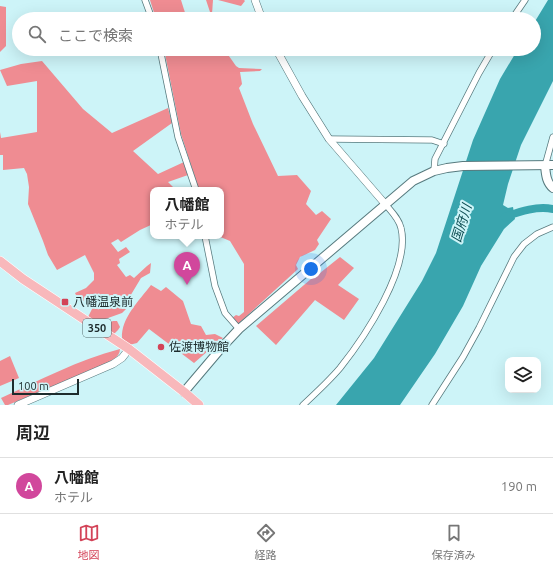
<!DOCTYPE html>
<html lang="ja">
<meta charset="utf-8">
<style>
body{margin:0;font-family:Ubuntu,"Noto Sans JP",sans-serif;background:#f6f6f6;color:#222}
.controls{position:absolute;right:12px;bottom:12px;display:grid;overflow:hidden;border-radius:8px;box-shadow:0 4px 16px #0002}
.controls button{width:36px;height:36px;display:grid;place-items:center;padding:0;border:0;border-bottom:1px solid #e0e0e0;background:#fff;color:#222;font:20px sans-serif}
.scale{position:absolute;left:12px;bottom:10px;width:67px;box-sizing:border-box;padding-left:4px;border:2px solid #1d2c2d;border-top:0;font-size:11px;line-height:14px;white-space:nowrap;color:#1d2c2d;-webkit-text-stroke:3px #cdf4f8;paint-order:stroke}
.you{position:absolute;left:311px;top:269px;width:14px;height:14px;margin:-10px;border:3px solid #fff;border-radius:50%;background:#1a73e8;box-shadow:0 0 0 6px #1a73e833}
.badge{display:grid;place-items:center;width:26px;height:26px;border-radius:50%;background:#d34358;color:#fff;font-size:13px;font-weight:700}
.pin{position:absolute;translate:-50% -33px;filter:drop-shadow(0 1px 2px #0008)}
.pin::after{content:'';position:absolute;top:21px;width:14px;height:12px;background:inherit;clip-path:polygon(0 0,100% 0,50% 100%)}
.popup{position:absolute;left:150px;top:187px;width:74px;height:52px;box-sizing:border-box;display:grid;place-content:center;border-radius:8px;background:#fff;filter:drop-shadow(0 1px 3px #0005);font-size:13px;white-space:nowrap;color:#767676}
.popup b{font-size:15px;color:#222}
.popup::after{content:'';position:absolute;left:50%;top:100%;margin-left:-8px;border:8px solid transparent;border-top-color:#fff}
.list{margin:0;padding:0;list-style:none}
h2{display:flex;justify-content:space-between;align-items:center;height:52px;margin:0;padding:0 16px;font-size:17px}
h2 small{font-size:13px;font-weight:400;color:#767676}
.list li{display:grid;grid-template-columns:26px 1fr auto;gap:12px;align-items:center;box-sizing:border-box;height:56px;padding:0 16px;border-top:1px solid #e0e0e0}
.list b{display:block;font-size:15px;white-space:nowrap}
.list p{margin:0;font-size:13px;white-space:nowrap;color:#767676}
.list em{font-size:13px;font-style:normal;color:#767676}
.icon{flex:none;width:22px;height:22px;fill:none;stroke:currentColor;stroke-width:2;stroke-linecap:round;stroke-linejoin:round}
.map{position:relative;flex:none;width:553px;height:405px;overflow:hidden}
.search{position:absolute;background:#fff;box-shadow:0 4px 16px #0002;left:12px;right:12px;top:12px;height:44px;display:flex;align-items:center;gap:10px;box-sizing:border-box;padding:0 14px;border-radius:22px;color:#767676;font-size:15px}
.sheet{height:108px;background:#fff}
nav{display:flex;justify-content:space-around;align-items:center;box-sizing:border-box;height:56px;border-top:1px solid #e0e0e0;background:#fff;font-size:11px;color:#767676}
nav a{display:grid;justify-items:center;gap:2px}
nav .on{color:#d34358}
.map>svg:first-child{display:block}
.forest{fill:#ef8c92}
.water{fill:#39a5ae}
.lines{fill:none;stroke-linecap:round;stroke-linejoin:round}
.river{stroke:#39a5ae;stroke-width:8}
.minor-casing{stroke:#577a7e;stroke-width:7}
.tertiary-casing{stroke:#577a7e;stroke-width:8}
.secondary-casing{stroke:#577a7e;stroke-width:10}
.trunk-casing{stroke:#fff;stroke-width:10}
.minor{stroke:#fff;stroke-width:5.5}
.tertiary{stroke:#fff;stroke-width:7}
.secondary{stroke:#fff;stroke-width:8}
.trunk{stroke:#f8b8bb;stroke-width:9}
.poi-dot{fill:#d34358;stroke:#cdf4f8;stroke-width:1.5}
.labels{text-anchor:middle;stroke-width:4;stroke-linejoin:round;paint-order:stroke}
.shield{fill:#cdf4f8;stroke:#52686a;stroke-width:1}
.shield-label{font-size:11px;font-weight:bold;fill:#1d2c2d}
.poi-label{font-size:12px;fill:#1d2c2d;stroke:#cdf4f8;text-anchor:start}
.water-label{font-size:13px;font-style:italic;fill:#0c4c51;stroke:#cdf4f8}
</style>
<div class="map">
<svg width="553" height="405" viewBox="0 0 553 405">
<rect width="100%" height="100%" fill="#cdf4f8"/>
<!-- forest -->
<g class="forest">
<polygon points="150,0 181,0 187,19 156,19"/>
<polygon points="206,0 213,0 212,14 211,15"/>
<polygon points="218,0 244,0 245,1 241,6"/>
<polygon points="0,6 6,7 6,46 0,52"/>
<polygon points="164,49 224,49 236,66 239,68 262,69 260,71 240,72 242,84 239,88 253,124 278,176 297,175 311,191 306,204 316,215 322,211 331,219 317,240 319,244 315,250 300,257 296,265 298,269 238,324 232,318 236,315 239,316 244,312 244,264 230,241 218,236 221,236 221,190 199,190 181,134"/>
<polygon points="42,61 83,109 112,133 168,108 172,123 133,151 158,174 184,162 188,175 168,182 176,190 153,190 153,224 140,230 121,242 118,239 111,243 118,252 126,247 130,252 119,259 120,263 117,265 126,277 130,275 134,278 147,266 151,263 150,273 141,278 129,298 133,302 122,313 97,322 88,317 93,307 77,297 75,293 86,288 94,280 94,273 85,255 57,270 48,255 43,241 28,204 29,187 27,174 24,168 3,170 3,155 0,155 0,132 1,138 37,132 37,81 7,86 0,70 21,64"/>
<polygon points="340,257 354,268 338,285 359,299 344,320 315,300 276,345 256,326 311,279 315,277"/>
<path d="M151,285L161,291L166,287L183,301L191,324L201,326L206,335L215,334L223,338L194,363L149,329L137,343L129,345L122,338C121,318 139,301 151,285Z"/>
<polygon points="113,321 117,321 120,327 118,330 114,334 102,326"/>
<path d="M120,349C120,358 110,361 103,365L8,405H5L1,398C40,380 78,360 120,349Z"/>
<polygon points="10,356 19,378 0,386 0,361"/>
</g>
<!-- water -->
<polygon class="water" points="548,0 553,0 553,81 521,145 508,184 503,205 508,208 513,207 515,219 504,229 481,266 463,306 435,354 400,405 336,405 374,358 422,281 436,253 473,140 500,79 518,49 534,49 534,23"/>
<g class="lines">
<!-- river -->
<path class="river" d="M505,217C521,211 537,206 553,209"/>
<!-- minor casing -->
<g class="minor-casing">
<g id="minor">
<polyline points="145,0 152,19"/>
<polyline points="512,19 525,0"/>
<polyline points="160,49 178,137 196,190"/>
<polyline points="329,139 432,140 444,144"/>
<polyline points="545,166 553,137"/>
<polyline points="434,171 435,159 479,73 493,49"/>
<polyline points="205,236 215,286 225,313 239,329"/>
<path d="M303,405C316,393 329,381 340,368C364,338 411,268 401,228C399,219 392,212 386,205"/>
<polyline points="432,405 463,357 479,328 514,257 524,244 537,234 553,227"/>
</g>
</g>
<!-- tertiary casing -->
<g class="tertiary-casing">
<g id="tertiary">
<polyline points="255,0 262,19"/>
<polyline points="276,49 302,96 329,139 386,205"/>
<polyline points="18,405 113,364 122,358 129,349"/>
</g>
</g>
<!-- secondary casing -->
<g class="secondary-casing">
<g id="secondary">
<path d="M545,166C546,174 546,182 553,188"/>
<polyline points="184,392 223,346 239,329 413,181 434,171 447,168 463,166 553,165"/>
</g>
</g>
<!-- trunk casing -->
<g class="trunk-casing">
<polyline id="trunk" points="0,261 23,279 129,349 184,392 199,405"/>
</g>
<!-- minor -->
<use href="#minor" class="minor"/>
<!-- tertiary -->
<use href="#tertiary" class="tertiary"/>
<!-- secondary -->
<use href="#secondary" class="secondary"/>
<!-- trunk -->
<use href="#trunk" class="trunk"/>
</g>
<!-- markers -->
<g class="poi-dot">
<rect x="61" y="298" width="8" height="8" rx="2"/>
<circle cx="161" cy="347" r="4"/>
</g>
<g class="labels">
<!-- shield labels -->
<rect class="shield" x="83" y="319" width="28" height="18" rx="3"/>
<g class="shield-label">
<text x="97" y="332">350</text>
</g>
<!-- poi labels -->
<g class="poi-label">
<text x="73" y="306">八幡温泉前</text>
<text x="169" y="351">佐渡博物館</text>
</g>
<!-- water labels -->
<g class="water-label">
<text transform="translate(461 223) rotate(-73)" y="5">国府川</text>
</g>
</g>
</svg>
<div class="controls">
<button><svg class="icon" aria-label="layers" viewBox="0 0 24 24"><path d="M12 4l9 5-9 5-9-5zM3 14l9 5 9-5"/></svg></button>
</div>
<div class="scale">100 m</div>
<div class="you"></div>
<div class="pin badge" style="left:187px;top:285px;background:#d1479c">A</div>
<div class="popup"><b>八幡館</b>ホテル</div>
<div class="search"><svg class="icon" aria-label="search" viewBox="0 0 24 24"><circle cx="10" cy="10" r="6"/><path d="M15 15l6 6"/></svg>ここで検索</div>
</div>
<section class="sheet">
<h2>周辺<small></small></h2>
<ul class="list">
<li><span class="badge" style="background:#d1479c">A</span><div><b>八幡館</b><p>ホテル</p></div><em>190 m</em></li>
</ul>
</section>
<nav>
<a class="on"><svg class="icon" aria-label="map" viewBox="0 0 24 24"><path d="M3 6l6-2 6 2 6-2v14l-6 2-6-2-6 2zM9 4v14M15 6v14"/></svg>地図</a>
<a><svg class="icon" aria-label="directions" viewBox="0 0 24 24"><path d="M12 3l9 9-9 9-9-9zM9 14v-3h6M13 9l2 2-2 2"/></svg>経路</a>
<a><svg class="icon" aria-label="saved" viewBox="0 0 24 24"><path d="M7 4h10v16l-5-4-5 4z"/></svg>保存済み</a>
</nav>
